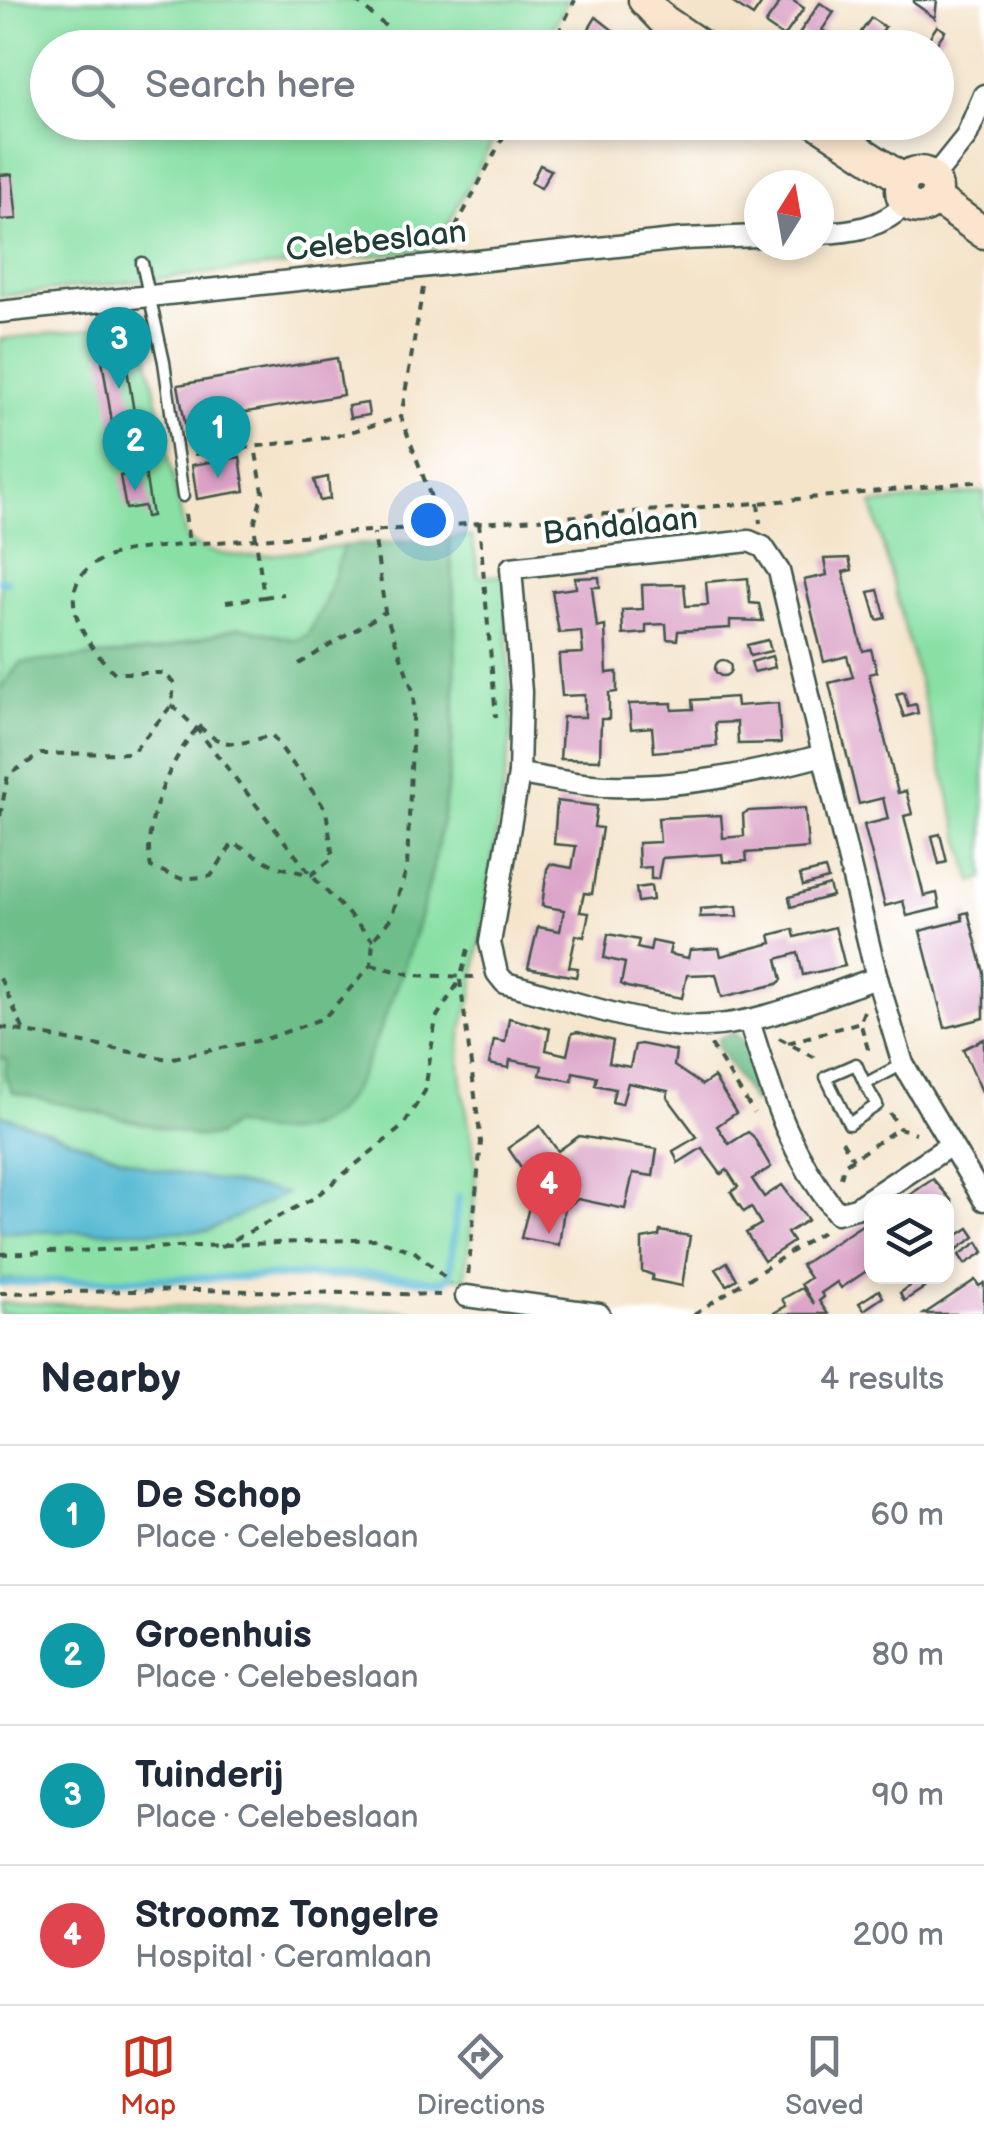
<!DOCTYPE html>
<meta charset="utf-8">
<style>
body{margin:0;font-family:"Balsamiq Sans",sans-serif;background:#f2f2f3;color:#1f2937}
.controls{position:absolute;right:30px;bottom:30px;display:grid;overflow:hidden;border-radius:20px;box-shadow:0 5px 15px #0003}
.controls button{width:90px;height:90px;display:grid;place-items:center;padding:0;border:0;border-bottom:2px solid #e0e1e3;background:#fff;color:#1f2937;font:50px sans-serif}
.compass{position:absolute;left:744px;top:170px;width:90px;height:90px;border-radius:50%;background:#fff;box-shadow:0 5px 15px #0003;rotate:11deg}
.you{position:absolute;left:428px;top:520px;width:35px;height:35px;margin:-25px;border:8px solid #fff;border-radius:50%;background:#1a73e8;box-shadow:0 0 0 15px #1a73e833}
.badge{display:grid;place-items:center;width:65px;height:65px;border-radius:50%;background:#c8321e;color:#fff;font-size:32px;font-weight:700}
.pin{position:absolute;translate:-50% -82px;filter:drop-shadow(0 2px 5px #0008)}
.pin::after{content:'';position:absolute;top:52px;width:35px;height:30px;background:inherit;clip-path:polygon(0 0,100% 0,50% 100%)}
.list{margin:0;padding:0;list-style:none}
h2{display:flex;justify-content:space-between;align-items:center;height:130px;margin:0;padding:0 40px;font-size:42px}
h2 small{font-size:32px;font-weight:400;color:#747a83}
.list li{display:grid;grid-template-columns:65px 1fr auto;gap:30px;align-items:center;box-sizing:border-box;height:140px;padding:0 40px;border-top:2px solid #e0e1e3}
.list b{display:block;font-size:38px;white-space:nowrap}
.list p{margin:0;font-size:32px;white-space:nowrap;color:#747a83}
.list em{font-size:32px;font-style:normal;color:#747a83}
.icon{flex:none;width:55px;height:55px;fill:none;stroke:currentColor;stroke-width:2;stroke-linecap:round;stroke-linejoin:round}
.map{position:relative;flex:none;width:984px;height:1314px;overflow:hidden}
.search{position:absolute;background:#fff;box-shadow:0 5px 15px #0003;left:30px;right:30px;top:30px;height:110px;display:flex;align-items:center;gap:25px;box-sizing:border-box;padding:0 35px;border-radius:55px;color:#747a83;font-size:38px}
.sheet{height:690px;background:#fff}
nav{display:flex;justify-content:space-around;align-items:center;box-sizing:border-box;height:140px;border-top:2px solid #e0e1e3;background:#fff;font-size:28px;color:#747a83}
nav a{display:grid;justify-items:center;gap:5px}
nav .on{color:#c8321e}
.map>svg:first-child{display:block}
.green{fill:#88e0a4;stroke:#548e6c;stroke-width:2.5}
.forest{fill:#6ebe8a;stroke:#467e5f;stroke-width:2.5}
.water{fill:#55b9d3;stroke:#3a7b84;stroke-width:2.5}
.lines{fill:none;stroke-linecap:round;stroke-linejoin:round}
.stream{stroke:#55b9d3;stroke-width:8}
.building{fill:#daa0c6}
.lane-casing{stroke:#3f564a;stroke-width:15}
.street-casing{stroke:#3f564a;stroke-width:25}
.secondary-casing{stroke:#3f564a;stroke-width:35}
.path{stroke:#3f564a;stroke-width:4;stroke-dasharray:8 8;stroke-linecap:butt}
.lane{stroke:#fff;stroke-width:10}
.street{stroke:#fff;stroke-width:20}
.secondary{stroke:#fce5cf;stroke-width:30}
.labels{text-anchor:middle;stroke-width:8;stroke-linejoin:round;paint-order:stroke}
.street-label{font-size:32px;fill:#1f3d34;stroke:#fff}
</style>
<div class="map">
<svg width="984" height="1314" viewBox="0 0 984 1314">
<rect width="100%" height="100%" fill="#fff"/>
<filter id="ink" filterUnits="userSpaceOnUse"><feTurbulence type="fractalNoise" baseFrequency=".01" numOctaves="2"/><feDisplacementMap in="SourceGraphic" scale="20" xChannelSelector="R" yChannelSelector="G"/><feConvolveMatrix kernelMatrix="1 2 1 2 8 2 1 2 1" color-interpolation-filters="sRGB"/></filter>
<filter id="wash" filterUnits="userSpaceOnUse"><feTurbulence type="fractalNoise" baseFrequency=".0048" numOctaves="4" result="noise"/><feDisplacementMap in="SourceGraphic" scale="40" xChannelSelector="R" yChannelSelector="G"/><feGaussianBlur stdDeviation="2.25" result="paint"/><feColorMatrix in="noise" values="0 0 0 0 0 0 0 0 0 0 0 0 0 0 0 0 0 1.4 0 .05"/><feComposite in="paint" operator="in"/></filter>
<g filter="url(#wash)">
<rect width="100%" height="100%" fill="#f4e4ca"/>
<!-- green -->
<g class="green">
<polygon points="0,0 568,0 543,47 48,48 48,122 503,123 434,249 0,296"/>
<path d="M141,323L186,539C226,570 296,550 343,546L326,600L308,635L296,640L240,627L156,651L20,663L0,689V339Z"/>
<polygon points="984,492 984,878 972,882 872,504"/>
<path d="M472,536L479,577L505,575L512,731L471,1002C447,1052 469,1109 475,1162C478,1198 468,1241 465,1278L0,1279V1232L208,1231L284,1194L150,1168L0,1114V1057L7,1059L13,1092L195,1136H217L231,1124C266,1132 293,1139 326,1119C354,1102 367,1058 380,1029C449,868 467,712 449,538Z"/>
<polygon points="0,1303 401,1310 422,1314 0,1314"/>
</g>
<!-- forest -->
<g class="forest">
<path d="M449,538C467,712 449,868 380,1029C368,1058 354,1102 326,1119C293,1140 266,1132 231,1124L217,1136H195L13,1092L5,1077L7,1059L0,1057V689L20,663L156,651L240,627L296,640L308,635L326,600L343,546Z"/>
<polygon points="734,1033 749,1046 762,1096 753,1102 718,1046 719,1038"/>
</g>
<!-- water -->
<polygon class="water" points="0,1114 150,1168 286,1193 208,1231 0,1232"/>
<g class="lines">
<!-- stream -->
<g class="stream">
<polyline points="0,581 6,581"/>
<polyline points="0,1283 367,1274 443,1282 449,1276 458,1197"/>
</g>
</g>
<g id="blocks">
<!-- building -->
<g class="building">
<polygon points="735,0 764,0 753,16 733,3"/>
<polygon points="773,0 792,0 804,8 784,37 765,24 779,4"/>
<polygon points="914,0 937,0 935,18 914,3"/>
<polygon points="820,3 834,12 822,30 832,36 824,48 798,48 806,36 800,32"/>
<polygon points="596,17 614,31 640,48 577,48"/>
<polygon points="871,18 885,27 874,43 880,48 861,48 854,42"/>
<polygon points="937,26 945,31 935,46 927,41"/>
<polygon points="540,165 551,170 541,188 531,183"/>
<polygon points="12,174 17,219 0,220 0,175"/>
<polygon points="123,344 137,431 114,435 100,347"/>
<polygon points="337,358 343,395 185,423 178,385"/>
<polygon points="367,403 369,415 350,418 348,406"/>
<polygon points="240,457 245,491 197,499 192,465"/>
<polygon points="145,472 152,516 146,517 144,506 126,509 120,476"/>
<polygon points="328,477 330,499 320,501 314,480"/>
<polygon points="849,558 852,570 843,572 863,651 871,649 877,672 869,674 898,793 906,791 912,814 904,816 924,896 937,893 940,908 907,916 903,901 885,906 864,825 888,819 883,798 859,804 829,683 853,677 847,656 824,662 804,580 827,575 824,559"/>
<polygon points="599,577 600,587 592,587 597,628 605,626 607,673 617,672 617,692 609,693 609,719 601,719 600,760 560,759 563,717 585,717 585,695 562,696 559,660 560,654 583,653 581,631 559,633 552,591 576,588 575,578"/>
<polygon points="748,578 750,603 759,604 763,621 730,620 730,628 678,631 677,640 667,639 666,624 646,625 646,633 623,635 622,610 643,609 642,585 684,584 686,606 708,605 706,582"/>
<polygon points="878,590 886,618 877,620 869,592"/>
<polygon points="768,640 771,651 750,656 747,645"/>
<polygon points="772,656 775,667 754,672 751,662"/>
<circle cx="723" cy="668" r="8"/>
<polygon points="904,692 908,706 916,704 918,713 904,717 896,694"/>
<polygon points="736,697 737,706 778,703 781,743 738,744 737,722 715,723 717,746 654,752 652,727 631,729 629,704 672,703 672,710 693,709 692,700"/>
<polygon points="557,801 597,806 594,827 602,828 592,894 584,893 580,912 589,913 584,937 576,935 569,967 578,968 576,977 528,968 538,927 560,931 564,910 542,906 547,869 550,864 572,868 576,846 554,844"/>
<polygon points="805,808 808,848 746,853 747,861 735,862 723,862 722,854 662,858 658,879 651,879 651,867 639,868 638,843 660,842 658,818 721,815 723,838 744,836 743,814 749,811"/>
<polygon points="940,834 947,862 939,864 932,836"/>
<polygon points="825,869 828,879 803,886 800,875"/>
<polygon points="829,885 832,896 791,907 789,897"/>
<polygon points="651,886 653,900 638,902 636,888"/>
<polygon points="737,906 738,916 700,917 700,909"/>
<polygon points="968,912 984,973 984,1018 945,1028 920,931 963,920 961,914"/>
<polygon points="835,927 845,966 803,975 798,953 777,959 782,980 777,984 722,997 716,974 687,975 682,998 627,987 621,984 625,963 604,958 608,934 639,940 637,948 650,951 652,941 671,945 669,954 688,958 690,950 719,948 721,956 772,943 770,935 793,929 795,937"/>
<polygon points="509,1018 550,1029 546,1050 567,1055 572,1033 578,1032 613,1041 609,1063 630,1067 635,1045 641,1044 676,1051 674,1066 702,1085 714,1077 736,1113 717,1126 729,1144 748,1132 753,1136 771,1167 752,1179 764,1197 782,1185 808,1220 787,1233 793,1242 764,1261 746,1233 761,1224 751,1207 744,1212 737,1202 731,1192 738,1187 727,1170 721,1174 702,1148 678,1163 673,1151 697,1137 667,1097 668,1091 628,1083 622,1104 612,1102 615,1089 595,1085 597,1077 573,1072 572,1081 540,1075 542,1066 510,1060 509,1068 489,1064 494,1040 505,1042"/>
<polygon points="984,1039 984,1096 963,1049"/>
<polygon points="540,1126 558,1151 579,1136 657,1149 653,1176 633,1173 625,1209 578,1199 564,1209 559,1245 521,1238 529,1207 526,1199 536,1189 508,1148"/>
<polygon points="933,1179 952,1201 952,1208 946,1211 946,1202 899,1202"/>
<polygon points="871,1219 871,1268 841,1288 837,1282 821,1293 824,1297 819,1301 828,1314 772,1314 786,1306 782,1299 802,1288 814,1304 801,1284 810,1278 801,1265"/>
<polygon points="969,1228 975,1237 956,1250 949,1241"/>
<polygon points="660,1231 690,1236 682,1286 652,1280 653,1275 642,1271 642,1239 659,1236"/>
<polygon points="978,1242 984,1252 965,1264 959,1255"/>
<polygon points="727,1262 737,1279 727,1285 716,1269"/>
<polygon points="919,1280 924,1288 904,1301 900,1293"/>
<polygon points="975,1280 979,1286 984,1283 984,1314 924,1314"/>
<polygon points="879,1290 883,1297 864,1310 859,1303"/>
</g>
</g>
</g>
<g filter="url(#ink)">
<use href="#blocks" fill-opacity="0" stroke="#3f564a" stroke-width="2.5"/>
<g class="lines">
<!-- lane casing -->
<g class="lane-casing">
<g id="lane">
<polyline points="142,263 164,362 183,496"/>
<polyline points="865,1084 856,1064 826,1077 849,1124 877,1105 865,1084 903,1064"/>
</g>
</g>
<!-- street casing -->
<g class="street-casing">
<g id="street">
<polyline points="933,178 966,137 984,95"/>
<path d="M819,233C852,232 882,228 907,203"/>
<polyline points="0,312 683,239 759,236"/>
<path d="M749,541L763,547L779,571L877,978C822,996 765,1023 707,1026C647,1030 565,998 505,983L497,973L490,943L519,774L521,692L511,568Z"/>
<path d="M519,774C549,778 580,786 610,786C682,788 754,774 823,755"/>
<polyline points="877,978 903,1064 984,1200"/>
<path d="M749,1021C772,1094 788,1152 837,1213L856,1208L949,1146"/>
<polyline points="466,1296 599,1314"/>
</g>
</g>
<!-- secondary casing -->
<g class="secondary-casing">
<g id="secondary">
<polyline points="644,0 663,20 704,48"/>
<polyline points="816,122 904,180"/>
<circle cx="919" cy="190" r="18"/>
<polyline points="935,198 984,233"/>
</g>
</g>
<!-- path -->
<g class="path">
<polyline points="355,0 411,48"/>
<polyline points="728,36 745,48"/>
<polyline points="551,48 575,0"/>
<polyline points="489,122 503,138"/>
<polyline points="448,242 511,122"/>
<polyline points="423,288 401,417 441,524"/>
<polyline points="194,454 333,437 401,417"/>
<polyline points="758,503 760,523"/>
<polyline points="185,514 189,544"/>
<polyline points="479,522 496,717"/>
<polyline points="264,597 284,594"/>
<polyline points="226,602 264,597 254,525 263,492 255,447"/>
<polyline points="299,664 385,612"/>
<polyline points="172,705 196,728 311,875 373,940"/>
<path d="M199,726C224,751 240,744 272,735L326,810L333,858L311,875L275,866L233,843L211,876L182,879L151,867C141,825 171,757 199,726Z"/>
<path d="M0,816L8,775L41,754L132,753L172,705L174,683L164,673H115C90,650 51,596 91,566C116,547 160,548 189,544L758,503L984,481"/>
<polyline points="468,949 460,980 481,1142 468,1276"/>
<polyline points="371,965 413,975 475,977"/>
<polyline points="0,978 25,1033"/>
<polyline points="864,1011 860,1022 868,1049 865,1053"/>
<polyline points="0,1027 168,1059 266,1039 324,1018 371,965 373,940 391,918 407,868 414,694 385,612 374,533"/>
<polyline points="779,1038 819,1060"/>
<polyline points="788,1043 860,1022"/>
<polyline points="711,1045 754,1113"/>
<polyline points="890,1113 899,1128 916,1133"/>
<polyline points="842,1141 853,1159"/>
<polyline points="841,1178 844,1165 899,1128"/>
<polyline points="220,1247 314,1198 402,1127 425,1091 436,1018 460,980"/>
<polyline points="0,1254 376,1239 415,1252 451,1283"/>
<polyline points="0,1293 199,1290 446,1295"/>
<polyline points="694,1314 825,1230"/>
</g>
<!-- lane -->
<use href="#lane" class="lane"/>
<!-- street -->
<use href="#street" class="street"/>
<!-- secondary -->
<use href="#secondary" class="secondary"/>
</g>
</g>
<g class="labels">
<!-- street labels -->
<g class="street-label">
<text transform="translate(376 240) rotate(-6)" y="11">Celebeslaan</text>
<text transform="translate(620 525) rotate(-6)" y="11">Bandalaan</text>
</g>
</g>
</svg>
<div class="controls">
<button><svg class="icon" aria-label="layers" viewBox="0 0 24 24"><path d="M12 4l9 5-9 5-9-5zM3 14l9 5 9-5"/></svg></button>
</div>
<svg class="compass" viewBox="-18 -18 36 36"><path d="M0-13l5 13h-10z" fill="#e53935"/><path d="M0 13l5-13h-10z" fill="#747a83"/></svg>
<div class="you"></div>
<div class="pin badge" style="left:218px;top:478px;background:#0f9aa8">1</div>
<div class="pin badge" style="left:135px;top:491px;background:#0f9aa8">2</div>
<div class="pin badge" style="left:119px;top:389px;background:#0f9aa8">3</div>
<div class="pin badge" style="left:549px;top:1234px;background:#e0444e">4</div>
<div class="search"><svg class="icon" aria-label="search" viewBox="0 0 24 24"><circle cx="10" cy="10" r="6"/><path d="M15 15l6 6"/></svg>Search here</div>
</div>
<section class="sheet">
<h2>Nearby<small>4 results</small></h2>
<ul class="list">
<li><span class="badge" style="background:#0f9aa8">1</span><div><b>De Schop</b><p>Place · Celebeslaan</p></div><em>60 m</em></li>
<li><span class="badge" style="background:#0f9aa8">2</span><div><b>Groenhuis</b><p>Place · Celebeslaan</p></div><em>80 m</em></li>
<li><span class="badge" style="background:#0f9aa8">3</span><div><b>Tuinderij</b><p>Place · Celebeslaan</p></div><em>90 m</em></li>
<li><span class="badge" style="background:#e0444e">4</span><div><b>Stroomz Tongelre</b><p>Hospital · Ceramlaan</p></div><em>200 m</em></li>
</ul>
</section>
<nav>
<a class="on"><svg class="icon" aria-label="map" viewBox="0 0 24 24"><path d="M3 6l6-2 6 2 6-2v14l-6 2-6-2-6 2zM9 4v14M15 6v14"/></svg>Map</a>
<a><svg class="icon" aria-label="directions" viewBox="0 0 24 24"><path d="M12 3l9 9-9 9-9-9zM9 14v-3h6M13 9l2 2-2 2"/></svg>Directions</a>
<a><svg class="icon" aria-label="saved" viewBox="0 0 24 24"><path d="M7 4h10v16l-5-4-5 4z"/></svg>Saved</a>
</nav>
